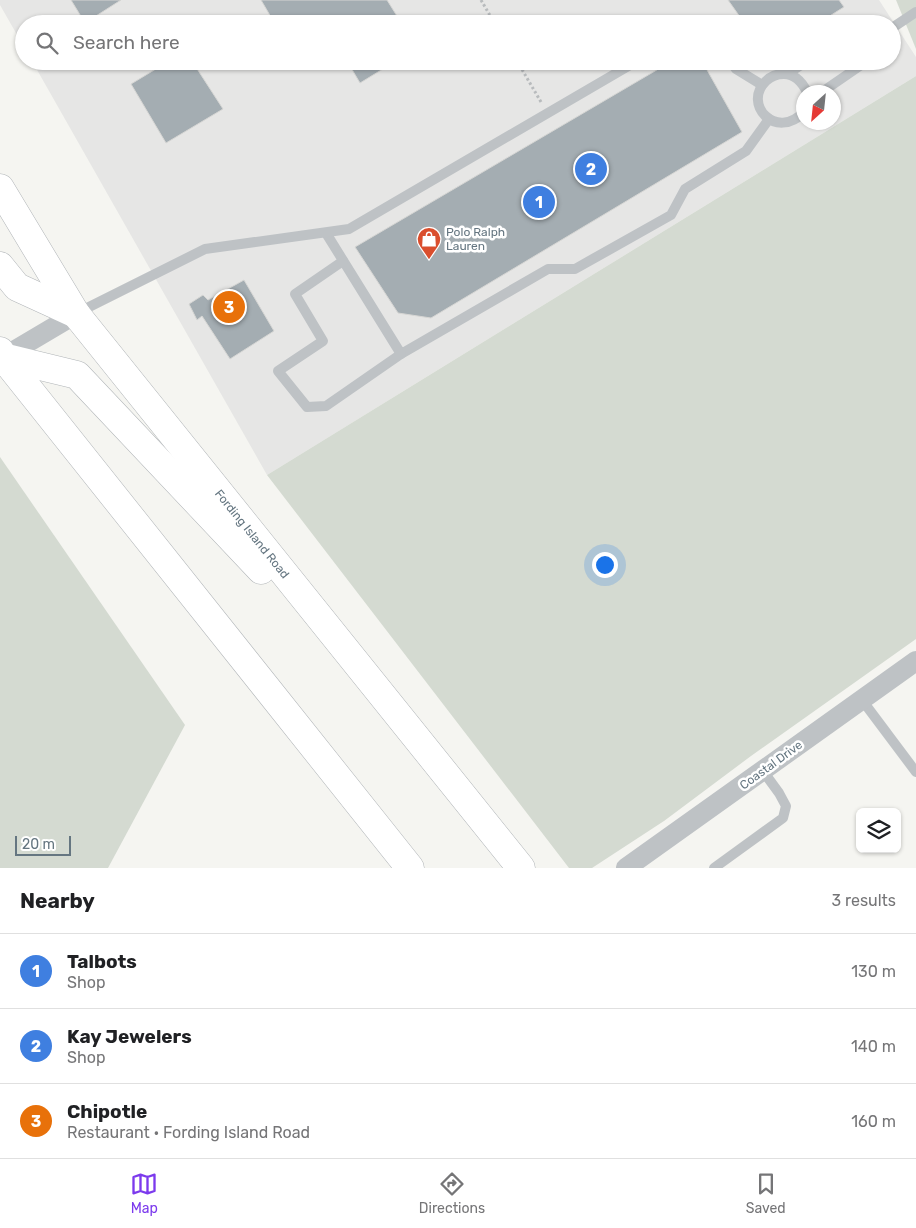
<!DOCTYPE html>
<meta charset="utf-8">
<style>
body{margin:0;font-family:Rubik,sans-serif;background:#f2f2f2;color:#202124}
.controls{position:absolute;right:15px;bottom:15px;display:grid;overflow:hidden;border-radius:8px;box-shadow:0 1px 4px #0004}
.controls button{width:45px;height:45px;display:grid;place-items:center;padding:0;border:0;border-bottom:1px solid #e0e0e0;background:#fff;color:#202124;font:25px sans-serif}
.compass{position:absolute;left:796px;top:85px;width:45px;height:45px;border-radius:50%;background:#fff;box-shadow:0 1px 4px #0004;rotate:207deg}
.scale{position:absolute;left:15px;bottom:12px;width:56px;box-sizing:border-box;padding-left:5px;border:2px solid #657681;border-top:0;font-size:14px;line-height:18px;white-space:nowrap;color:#657681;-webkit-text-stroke:4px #fff;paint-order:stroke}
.you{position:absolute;left:604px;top:564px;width:18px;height:18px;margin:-12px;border:4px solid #fff;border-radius:50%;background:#1a73e8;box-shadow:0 0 0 8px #1a73e833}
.badge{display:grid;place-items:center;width:32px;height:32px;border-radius:50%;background:#7c3aed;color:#fff;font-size:16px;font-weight:700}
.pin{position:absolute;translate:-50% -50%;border:2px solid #fff;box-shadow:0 1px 5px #0006}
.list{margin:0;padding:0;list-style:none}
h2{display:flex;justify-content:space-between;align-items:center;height:65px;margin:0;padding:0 20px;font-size:21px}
h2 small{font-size:16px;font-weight:400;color:#757577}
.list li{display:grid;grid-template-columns:32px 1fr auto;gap:15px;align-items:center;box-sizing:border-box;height:75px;padding:0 20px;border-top:1px solid #e0e0e0}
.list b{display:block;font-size:19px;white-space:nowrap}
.list p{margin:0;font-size:16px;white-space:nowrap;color:#757577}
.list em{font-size:16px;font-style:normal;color:#757577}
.icon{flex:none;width:28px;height:28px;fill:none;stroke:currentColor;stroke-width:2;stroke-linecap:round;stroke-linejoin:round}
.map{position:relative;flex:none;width:916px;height:868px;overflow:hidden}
.search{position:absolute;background:#fff;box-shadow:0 1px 4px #0004;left:15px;right:15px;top:15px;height:55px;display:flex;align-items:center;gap:12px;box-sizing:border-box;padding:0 18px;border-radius:28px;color:#757577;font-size:19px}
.sheet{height:290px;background:#fff}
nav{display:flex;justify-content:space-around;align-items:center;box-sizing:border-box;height:70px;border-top:1px solid #e0e0e0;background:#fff;font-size:14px;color:#757577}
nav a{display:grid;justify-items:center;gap:2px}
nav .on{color:#7c3aed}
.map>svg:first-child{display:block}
.built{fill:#e6e6e5;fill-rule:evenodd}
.green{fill:#d4dad1}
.building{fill:#a4adb2;stroke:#d6d6d4}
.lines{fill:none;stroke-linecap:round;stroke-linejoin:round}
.highway-casing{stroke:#b1b5b8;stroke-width:29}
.path{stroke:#b8bbbd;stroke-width:3;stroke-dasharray:2.5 2.5;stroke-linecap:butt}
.lane{stroke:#bec2c5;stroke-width:10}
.street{stroke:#bec2c5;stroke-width:20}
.highway{stroke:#fff;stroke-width:28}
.labels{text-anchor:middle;stroke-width:5;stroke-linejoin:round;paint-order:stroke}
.poi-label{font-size:12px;fill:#657681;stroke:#fff;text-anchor:start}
.street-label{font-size:12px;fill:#657681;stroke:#fff}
</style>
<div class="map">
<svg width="916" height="868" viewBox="0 0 916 868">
<rect width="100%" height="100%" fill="#f5f5f1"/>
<!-- built -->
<path class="built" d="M0,0H879L916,57V76L267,475L32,61H892V24H24V47L0,5ZM804,92H834V122H804Z"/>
<!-- green -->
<g class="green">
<polygon points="896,0 916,0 916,49"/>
<polygon points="916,76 916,639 751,756 664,821 592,868 569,868 267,475"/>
<polygon points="0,457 185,725 108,868 0,868"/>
</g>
<!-- building -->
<g class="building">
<polygon points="71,0 121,0 85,23"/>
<polygon points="261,0 387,0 402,24 275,24"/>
<polygon points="728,0 839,0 844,7 817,24 745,24"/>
<polygon points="169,61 174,67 184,61 192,61 223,109 166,143 131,84"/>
<polygon points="347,61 396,61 360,83"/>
<polygon points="672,61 702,61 742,132 431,318 398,313 355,247"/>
<polygon points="244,280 274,331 230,359 202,316 197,320 189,304 203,295 208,300"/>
</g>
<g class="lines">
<!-- highway casing -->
<g class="highway-casing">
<g id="highway">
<polyline points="0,188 76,314 521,868"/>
<polyline points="0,266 17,287 76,314"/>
<polyline points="0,351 3,357 410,868"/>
<polyline points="3,357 77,375 261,570"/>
</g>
</g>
<!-- path -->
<g class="path">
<polyline points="481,0 495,24"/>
<polyline points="517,61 541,102"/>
</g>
<!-- lane -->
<g class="lane">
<polyline points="892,28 916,12"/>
<polyline points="730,61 736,69 762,85"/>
<polyline points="787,74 807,61"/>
<polyline points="822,92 867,61"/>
<path d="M804,112C776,141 742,104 766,81C771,76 777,74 784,74C795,74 802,82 807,92"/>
<polyline points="326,233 401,354 548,269 575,269 671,215 685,189 746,151 769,119"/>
<polyline points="343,261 295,294 323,341 278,371 307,407 326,406 401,354"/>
<polyline points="77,313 205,249 349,229 637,61"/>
<polyline points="862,700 916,772"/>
<polyline points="714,868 783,818 786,806 779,793 763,771"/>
</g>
<!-- street -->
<g class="street">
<polyline points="0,359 76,314"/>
<polyline points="626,868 916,661"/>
</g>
<!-- highway -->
<use href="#highway" class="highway"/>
</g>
<!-- icons -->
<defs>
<g id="shop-pin" transform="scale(1.25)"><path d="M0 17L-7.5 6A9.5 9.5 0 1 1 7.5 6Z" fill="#da4e2d" stroke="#fff"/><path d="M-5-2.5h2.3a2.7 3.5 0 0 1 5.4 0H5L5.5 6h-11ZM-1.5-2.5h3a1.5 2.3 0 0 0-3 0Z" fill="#fff"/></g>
</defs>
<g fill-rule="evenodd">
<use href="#shop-pin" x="429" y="239"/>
</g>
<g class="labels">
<!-- poi labels -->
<g class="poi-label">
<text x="446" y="236">Polo Ralph<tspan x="446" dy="14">Lauren</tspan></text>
</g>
<!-- street labels -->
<g class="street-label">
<text transform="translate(252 534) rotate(51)" y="4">Fording Island Road</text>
<text transform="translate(771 765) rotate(-36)" y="4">Coastal Drive</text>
</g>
</g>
</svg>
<div class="controls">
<button><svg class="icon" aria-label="layers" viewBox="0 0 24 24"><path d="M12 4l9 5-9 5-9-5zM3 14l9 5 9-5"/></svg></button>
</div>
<svg class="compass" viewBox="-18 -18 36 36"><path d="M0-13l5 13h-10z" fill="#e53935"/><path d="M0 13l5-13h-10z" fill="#757577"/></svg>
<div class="scale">20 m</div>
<div class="you"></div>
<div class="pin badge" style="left:539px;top:202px;background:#3f7fe0">1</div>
<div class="pin badge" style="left:591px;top:169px;background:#3f7fe0">2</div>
<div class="pin badge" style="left:229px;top:307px;background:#e8710a">3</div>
<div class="search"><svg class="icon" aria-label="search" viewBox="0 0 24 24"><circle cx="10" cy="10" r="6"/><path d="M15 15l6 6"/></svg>Search here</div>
</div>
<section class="sheet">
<h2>Nearby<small>3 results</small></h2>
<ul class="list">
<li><span class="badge" style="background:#3f7fe0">1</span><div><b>Talbots</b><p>Shop</p></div><em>130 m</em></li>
<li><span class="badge" style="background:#3f7fe0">2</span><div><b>Kay Jewelers</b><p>Shop</p></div><em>140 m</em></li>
<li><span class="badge" style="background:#e8710a">3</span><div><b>Chipotle</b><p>Restaurant · Fording Island Road</p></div><em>160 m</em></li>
</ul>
</section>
<nav>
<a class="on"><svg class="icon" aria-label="map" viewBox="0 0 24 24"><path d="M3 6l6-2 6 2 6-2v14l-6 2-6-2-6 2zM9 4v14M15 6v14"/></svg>Map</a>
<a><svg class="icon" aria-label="directions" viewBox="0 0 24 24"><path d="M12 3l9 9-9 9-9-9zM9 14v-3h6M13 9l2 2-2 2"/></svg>Directions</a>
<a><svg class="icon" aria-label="saved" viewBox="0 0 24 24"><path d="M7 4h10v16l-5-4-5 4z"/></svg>Saved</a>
</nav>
